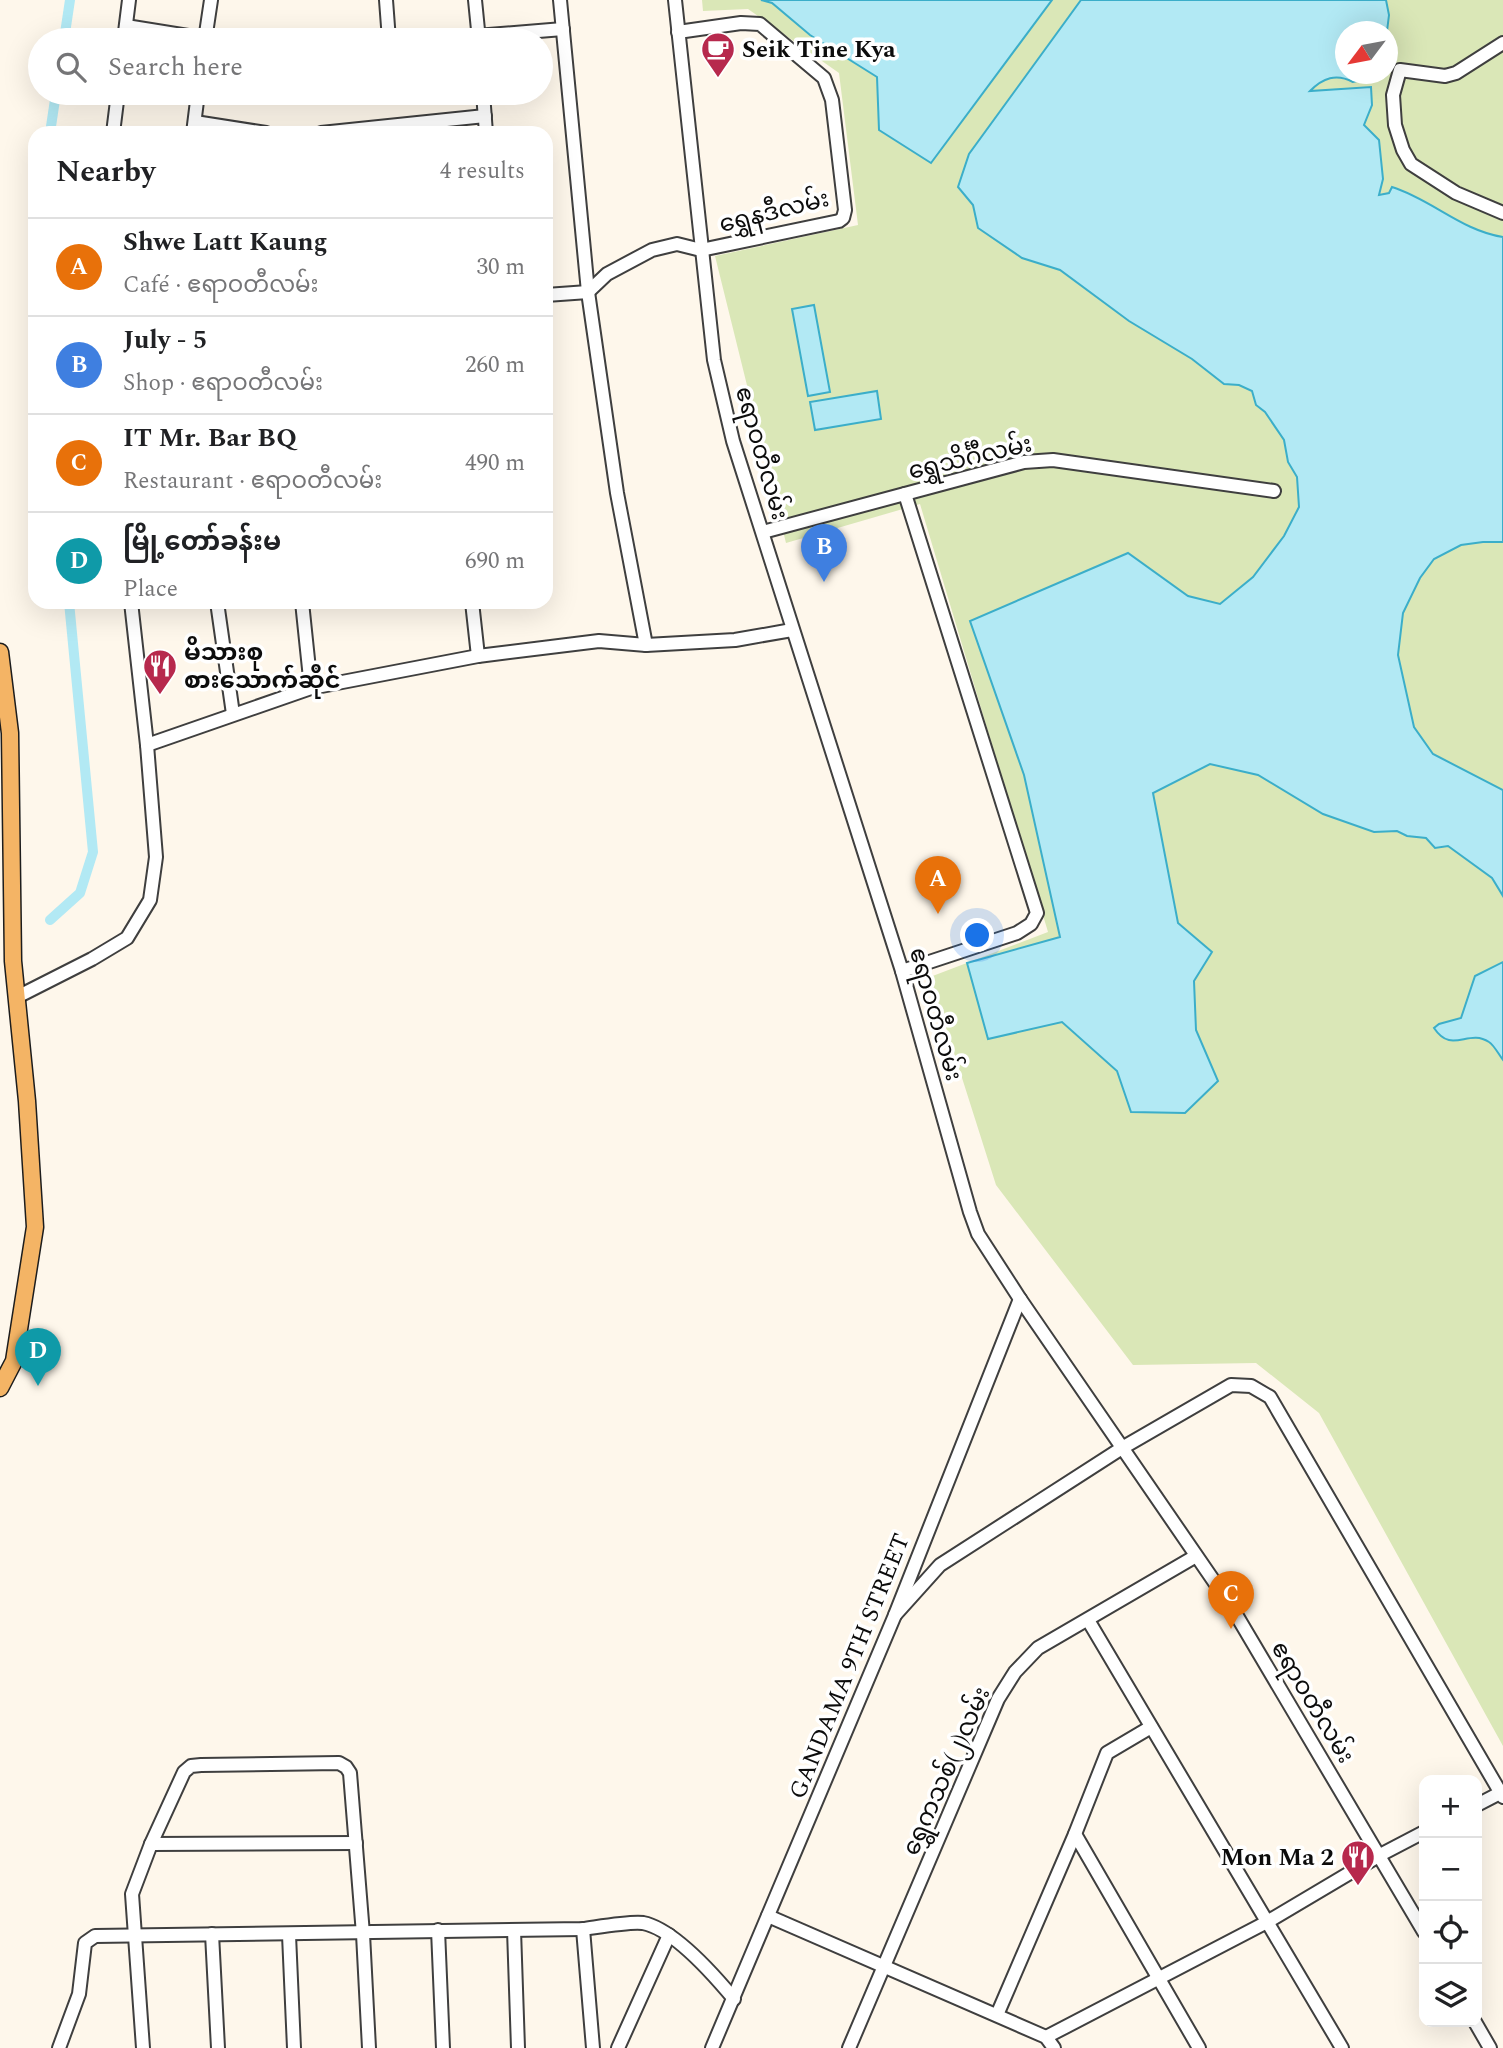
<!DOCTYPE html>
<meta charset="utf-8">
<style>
body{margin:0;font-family:Spectral,"Noto Sans Myanmar",serif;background:#f2f2f2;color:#202124}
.controls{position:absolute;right:21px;bottom:21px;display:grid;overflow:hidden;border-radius:14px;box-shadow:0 7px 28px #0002}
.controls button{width:63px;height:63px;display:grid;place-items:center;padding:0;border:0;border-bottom:2px solid #e0e0e0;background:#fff;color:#202124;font:35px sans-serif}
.compass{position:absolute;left:1335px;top:21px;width:63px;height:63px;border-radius:50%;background:#fff;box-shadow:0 7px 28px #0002;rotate:238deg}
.you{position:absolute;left:978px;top:936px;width:24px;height:24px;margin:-18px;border:5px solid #fff;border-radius:50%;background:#1a73e8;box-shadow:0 0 0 10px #1a73e833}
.badge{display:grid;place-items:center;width:46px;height:46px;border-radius:50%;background:#111827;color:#fff;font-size:23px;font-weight:700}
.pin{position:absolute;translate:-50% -58px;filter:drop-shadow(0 2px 4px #0008)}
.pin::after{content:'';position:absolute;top:37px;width:24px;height:21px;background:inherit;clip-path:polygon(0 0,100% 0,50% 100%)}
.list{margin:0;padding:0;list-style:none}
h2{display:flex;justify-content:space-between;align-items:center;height:91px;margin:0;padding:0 28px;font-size:30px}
h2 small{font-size:23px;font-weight:400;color:#757577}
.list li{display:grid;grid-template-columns:46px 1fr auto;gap:21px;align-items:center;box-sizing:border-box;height:98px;padding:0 28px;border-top:2px solid #e0e0e0}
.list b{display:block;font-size:26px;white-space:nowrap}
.list p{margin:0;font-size:23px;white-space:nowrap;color:#757577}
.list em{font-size:23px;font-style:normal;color:#757577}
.icon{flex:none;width:38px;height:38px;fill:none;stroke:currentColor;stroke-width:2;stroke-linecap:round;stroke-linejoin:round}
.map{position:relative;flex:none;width:1503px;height:2048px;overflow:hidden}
.search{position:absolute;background:#fff;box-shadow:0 7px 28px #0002;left:28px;top:28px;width:525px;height:77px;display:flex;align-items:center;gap:18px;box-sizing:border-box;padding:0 24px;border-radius:38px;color:#757577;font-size:26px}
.panel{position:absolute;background:#fff;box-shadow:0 7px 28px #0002;left:28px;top:126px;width:525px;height:483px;border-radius:21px}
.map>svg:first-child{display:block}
.green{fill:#dae7b7;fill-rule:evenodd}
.water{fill:#b2e9f4;stroke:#3baec9;stroke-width:2}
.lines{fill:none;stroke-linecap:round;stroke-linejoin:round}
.canal{stroke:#b2e9f4;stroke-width:10}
.minor-casing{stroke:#3f3f3f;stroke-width:16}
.major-casing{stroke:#1d1d1d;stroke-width:19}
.minor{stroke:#fff;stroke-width:12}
.major{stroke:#f4b465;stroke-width:16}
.labels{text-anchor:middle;stroke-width:7;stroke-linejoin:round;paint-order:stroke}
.poi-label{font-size:24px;font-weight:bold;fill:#0c0c0c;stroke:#fff;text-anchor:start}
.street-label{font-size:24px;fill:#0c0c0c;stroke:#fff}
</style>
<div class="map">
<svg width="1503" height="2048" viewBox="0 0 1503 2048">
<rect width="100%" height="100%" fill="#fef7eb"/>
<!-- green -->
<path class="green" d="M702,0H1503V1746L1319,1413L1256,1363L1133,1365L996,1185L930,977L1048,932L920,504L786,543L715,256L858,225L839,73L748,9L703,11ZM1346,32H1388V74H1346Z"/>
<!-- water -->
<g class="water">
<polygon points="761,0 1052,0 931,163 879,130 877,77 810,35 772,3"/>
<path d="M1081,0H1386L1389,15L1387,31L1346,32V74H1367L1361,80L1353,82C1336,73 1323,78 1310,91L1371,87L1372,105L1364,125L1379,140L1383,179L1379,195L1389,193L1392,187C1431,199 1462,231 1503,237V542H1483L1461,545L1434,559L1420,578L1403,613L1398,655L1414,727L1433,754L1503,790V896L1492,878L1448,846L1435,848L1426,838L1407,836L1397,831L1374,832L1323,814L1258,775L1210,764L1153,793L1178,923L1212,952L1194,981L1196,1030L1218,1081L1185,1113L1131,1112L1117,1071L1062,1022L988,1039L967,963L1060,937L1024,775L970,621L1128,553L1188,596L1220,604L1253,577L1284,536L1299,507L1297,477L1288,462L1284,440L1265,412L1256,405L1252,391L1239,385L1224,384L1192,359L1129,321L1060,270L1022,258L978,228L973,205L958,187L969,154Z"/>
<polygon points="814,305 830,392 808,396 792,309"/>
<polygon points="877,391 881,419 815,430 810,402"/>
<path d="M1503,962V1060C1499,1055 1494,1045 1489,1042C1468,1028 1452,1055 1434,1028L1439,1024L1461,1018L1475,976Z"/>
</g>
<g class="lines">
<!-- canal -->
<g class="canal">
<polyline points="64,40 70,0"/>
<polyline points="50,133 56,93"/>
<polyline points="35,230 33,241 35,259"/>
<polyline points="50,920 80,893 93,852 69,602"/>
</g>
<!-- minor casing -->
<g class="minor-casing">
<g id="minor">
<polyline points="386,0 389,40"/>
<polyline points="475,0 479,40"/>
<polyline points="560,0 588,292 617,493 646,645"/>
<polyline points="675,0 714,360 733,441 902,971 970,1212 978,1234 1020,1299 1231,1606 1424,1932"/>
<polyline points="126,26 213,40"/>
<polyline points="124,40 129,0"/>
<polyline points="205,40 211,0"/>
<polyline points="426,40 563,29"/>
<polyline points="1503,43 1456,73 1445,76 1400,70 1393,95 1395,125 1403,150 1411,164 1456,193 1503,213"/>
<polyline points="483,93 486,133"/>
<polyline points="195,122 266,133"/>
<polyline points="113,133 118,93"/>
<polyline points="193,133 198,93"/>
<polyline points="321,133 485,116"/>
<polyline points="546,295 588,292 607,274 652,250 677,244 701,250 839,221 843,218 845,210 832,100 824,78 760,24 741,23 678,32"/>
<polyline points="763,532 1024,462 1053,460 1274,491"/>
<polyline points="217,602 233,714"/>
<polyline points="302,602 311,688"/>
<polyline points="472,602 478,656"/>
<polyline points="147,745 311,688 478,656 599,641 646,645 735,640 792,630"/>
<polyline points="902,971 1017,933 1031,924 1037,913 905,494"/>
<polyline points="17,997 92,959 127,938 150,900 156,857 147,745 131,602"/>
<polyline points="895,1615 940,1565 1122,1448 1231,1385 1251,1386 1270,1397 1503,1797"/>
<polyline points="1088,1620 1342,2048"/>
<polyline points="1477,1805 1500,1793"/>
<polyline points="1075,1834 1199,2048"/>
<polyline points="151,1844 356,1843"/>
<polyline points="768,1916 1046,2037 1054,2048"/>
<polyline points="583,1929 593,2048"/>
<polyline points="438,1930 443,2048"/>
<polyline points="514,1930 518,2048"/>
<polyline points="212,1934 218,2048"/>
<polyline points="289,1935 294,2048"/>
<polyline points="997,2015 1075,1834 1107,1753 1151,1727"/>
<polyline points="1475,2022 1490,2048"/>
<polyline points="1046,2037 1267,1922 1380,1855 1424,1832"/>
<path d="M59,2048L79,1994L85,1943L95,1936L583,1929C598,1927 631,1921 643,1923C674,1929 714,1975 734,1999"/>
<polyline points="143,2048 132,1894 151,1844 184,1772 191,1766 201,1765 339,1763 346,1767 350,1773 363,1934 369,2048"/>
<polyline points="618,2048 669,1935"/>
<polyline points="712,2048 895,1615 1020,1299"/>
<polyline points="849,2048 998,1699 1015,1672 1038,1648 1196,1556"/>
</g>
</g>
<!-- major casing -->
<g class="major-casing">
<polyline id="major" points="0,652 10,733 13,961 27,1101 35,1227 14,1361 0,1388"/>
</g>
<!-- minor -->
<use href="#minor" class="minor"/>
<!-- major -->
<use href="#major" class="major"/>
</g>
<!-- icons -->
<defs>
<g id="cafe-pin" transform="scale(1.75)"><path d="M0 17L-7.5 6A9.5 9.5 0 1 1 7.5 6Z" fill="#b7294d" stroke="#fff"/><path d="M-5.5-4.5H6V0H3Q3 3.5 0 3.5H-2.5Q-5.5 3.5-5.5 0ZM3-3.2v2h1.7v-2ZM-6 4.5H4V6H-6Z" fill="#fff"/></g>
<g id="restaurant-pin" transform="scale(1.75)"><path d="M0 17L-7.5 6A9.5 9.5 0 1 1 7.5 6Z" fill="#b7294d" stroke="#fff"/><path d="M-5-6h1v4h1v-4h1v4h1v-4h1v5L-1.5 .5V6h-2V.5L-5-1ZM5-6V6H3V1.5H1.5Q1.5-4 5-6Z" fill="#fff"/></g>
</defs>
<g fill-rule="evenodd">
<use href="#cafe-pin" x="718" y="49"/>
<use href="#restaurant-pin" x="160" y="666"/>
<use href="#restaurant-pin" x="1358" y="1857"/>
</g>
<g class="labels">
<!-- poi labels -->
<g class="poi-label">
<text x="742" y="57">Seik Tine Kya</text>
<text x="184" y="660">မိသားစု<tspan x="184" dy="28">စားသောက်ဆိုင်</tspan></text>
<text x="1334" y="1865" text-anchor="end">Mon Ma 2</text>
</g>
<!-- street labels -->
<g class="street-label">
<text transform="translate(774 211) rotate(-14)" y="8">ရွှေနဒီလမ်း</text>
<text transform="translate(762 453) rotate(74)" y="8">ဧရာဝတီလမ်း</text>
<text transform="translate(970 457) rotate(-13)" y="8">ရွှေသိင်္ဂီလမ်း</text>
<text transform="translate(936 1014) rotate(74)" y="8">ဧရာဝတီလမ်း</text>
<text transform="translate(849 1666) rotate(-68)" y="8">GANDAMA 9TH STREET</text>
<text transform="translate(1313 1702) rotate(59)" y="8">ဧရာဝတီလမ်း</text>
<text transform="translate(946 1771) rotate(-66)" y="8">ရွှေကသစ်(၂)လမ်း</text>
</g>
</g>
</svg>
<div class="controls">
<button>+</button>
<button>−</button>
<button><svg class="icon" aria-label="locate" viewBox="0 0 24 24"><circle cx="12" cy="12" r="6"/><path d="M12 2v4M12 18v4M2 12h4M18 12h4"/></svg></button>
<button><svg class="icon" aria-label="layers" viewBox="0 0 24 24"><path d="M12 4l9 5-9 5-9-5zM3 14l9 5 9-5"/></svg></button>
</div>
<svg class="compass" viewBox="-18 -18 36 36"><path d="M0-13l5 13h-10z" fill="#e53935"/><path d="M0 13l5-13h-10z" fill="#757577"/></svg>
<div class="you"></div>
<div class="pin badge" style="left:938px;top:914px;background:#e8710a">A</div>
<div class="pin badge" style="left:824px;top:582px;background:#3f7fe0">B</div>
<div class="pin badge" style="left:1231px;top:1629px;background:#e8710a">C</div>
<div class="pin badge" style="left:38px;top:1386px;background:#0f9aa8">D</div>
<div class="search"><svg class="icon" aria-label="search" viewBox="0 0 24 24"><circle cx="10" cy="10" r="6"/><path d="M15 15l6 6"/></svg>Search here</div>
<section class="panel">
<h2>Nearby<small>4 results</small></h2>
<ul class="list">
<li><span class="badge" style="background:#e8710a">A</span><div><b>Shwe Latt Kaung</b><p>Café · ဧရာဝတီလမ်း</p></div><em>30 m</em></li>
<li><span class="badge" style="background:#3f7fe0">B</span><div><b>July - 5</b><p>Shop · ဧရာဝတီလမ်း</p></div><em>260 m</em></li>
<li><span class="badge" style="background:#e8710a">C</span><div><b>IT Mr. Bar BQ</b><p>Restaurant · ဧရာဝတီလမ်း</p></div><em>490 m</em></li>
<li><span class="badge" style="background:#0f9aa8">D</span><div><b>မြို့တော်ခန်းမ</b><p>Place</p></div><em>690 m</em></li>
</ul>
</section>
</div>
